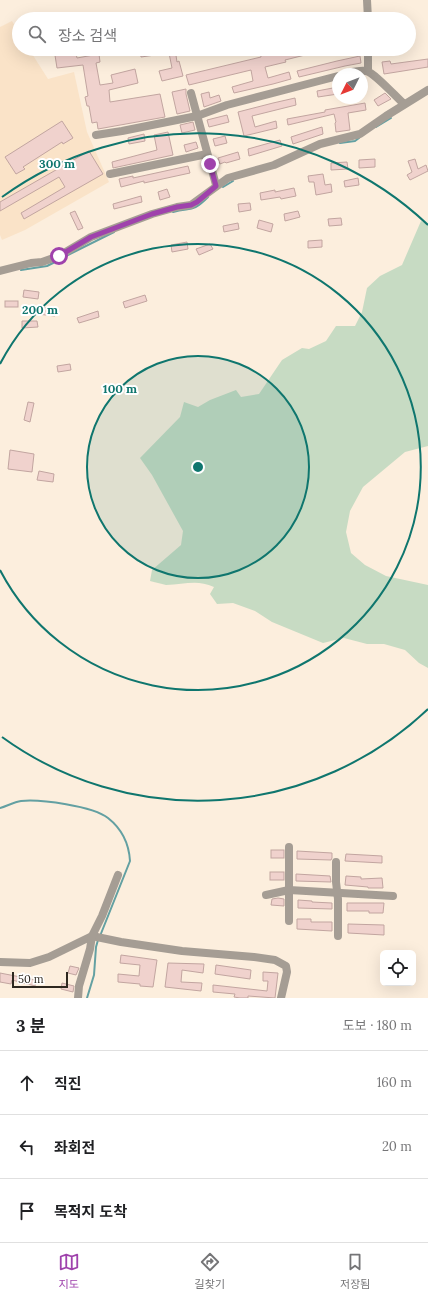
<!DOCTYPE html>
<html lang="ko">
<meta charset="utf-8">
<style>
body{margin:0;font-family:Lora,"Noto Sans KR",serif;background:#f6f6f6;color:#202124}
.controls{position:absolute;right:12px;bottom:12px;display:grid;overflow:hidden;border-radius:6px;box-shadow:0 4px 16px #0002}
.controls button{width:36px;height:36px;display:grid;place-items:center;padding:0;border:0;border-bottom:1px solid #e0e0e0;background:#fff;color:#202124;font:20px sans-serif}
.compass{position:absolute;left:332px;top:68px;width:36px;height:36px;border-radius:50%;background:#fff;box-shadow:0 4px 16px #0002;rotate:228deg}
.scale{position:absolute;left:12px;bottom:10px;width:56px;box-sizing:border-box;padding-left:4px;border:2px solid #2d271f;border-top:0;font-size:11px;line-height:14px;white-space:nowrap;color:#2d271f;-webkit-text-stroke:3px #fff;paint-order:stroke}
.stop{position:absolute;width:12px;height:12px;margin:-9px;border:3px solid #9f42ac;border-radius:50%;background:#fff}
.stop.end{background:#9f42ac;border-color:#fff;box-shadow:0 1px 4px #0008}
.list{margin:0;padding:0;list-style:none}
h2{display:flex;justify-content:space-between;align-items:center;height:52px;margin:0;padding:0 16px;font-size:17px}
h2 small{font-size:13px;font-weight:400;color:#757577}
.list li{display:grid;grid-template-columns:26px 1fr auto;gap:12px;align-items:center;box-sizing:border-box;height:64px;padding:0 16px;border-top:1px solid #e0e0e0}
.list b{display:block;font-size:15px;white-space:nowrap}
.list em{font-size:13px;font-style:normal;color:#757577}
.icon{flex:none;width:22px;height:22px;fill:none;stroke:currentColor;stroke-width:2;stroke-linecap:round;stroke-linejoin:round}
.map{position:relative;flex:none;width:428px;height:998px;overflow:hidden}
.search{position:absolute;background:#fff;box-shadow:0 4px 16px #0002;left:12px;right:12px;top:12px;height:44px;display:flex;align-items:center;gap:10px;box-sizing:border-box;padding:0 14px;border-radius:22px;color:#757577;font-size:15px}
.sheet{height:244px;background:#fff}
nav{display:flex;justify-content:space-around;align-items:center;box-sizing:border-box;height:56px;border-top:1px solid #e0e0e0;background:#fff;font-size:11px;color:#757577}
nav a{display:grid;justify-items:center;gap:2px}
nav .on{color:#9f42ac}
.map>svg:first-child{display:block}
.built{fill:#fae3c8}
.green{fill:#c7dbc3}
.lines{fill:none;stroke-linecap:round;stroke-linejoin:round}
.stream{stroke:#63a0a2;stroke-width:2}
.building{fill:#f0d2cd;stroke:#c2a5a0}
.minor{stroke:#a59d94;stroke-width:8}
.route{stroke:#9f42ac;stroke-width:5}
.ring{fill:none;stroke:#0f766e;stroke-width:2}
.centre{fill:#0f766e;stroke:#fff;stroke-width:2}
.ring-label{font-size:12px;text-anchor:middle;font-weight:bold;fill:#0f766e;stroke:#fff;stroke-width:4;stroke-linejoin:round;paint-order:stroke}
</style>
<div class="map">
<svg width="428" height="998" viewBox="0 0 428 998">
<rect width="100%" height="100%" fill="#fceedd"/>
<!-- built -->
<polygon class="built" points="12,21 19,33 19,49 29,49 48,79 74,72 87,132 109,182 25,230 2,240 0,235 0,27"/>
<!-- green -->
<path class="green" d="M421,221L428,224V446L405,452L363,487L350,511L346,532L351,553L365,565L386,576L428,585V668L419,663L405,650L384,644H367L344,638L323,643L272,622L255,611L233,603L217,604L210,594L214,587C196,579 184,585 166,585C161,584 155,582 150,581L152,570L181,545L183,531L152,475L140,458L180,417L184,402L198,407L210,400L236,390L241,397L259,394L282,360L302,348L309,349L326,341L336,326H355L362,312L367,288L380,276L402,265Z"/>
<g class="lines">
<!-- stream -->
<g class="stream">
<polyline points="376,127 391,118"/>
<polyline points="340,143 355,141 359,138"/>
<polyline points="223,187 233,181"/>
<path d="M173,212C192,207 192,213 208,197"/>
<polyline points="64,257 114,232"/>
<polyline points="21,270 47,266 57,261"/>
<path d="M0,808C7,806 14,802 21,801C40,799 93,806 108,818C122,829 129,844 130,861L100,936"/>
<polyline points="87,998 94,975 96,947 98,940"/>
</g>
</g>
<!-- building -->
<g class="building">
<polygon points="54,49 75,49 77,58 99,54 100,62 96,63 100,85 113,83 111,75 135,69 138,83 109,90 110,102 160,94 165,117 98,129 97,122 92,123 89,106 87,106 85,97 88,96 83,65 57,68"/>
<polygon points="140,49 175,49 177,62 179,61 183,76 162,81 159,71 172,68 169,53 141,57"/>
<polygon points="260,49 321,49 321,51 285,60 286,62 265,67 268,78 289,72 291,79 273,84 234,93 232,87 253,81 251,70 189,85 186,75 261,57"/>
<polygon points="360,56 361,63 345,66 299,77 297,71 337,61"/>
<polygon points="428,59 428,67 384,74 382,62 390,61 391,64"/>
<polygon points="338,87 338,94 318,97 317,91"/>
<polygon points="186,89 186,94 190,111 177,114 172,92"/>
<polygon points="209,92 210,98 219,95 221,101 204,107 201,94"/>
<polygon points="385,93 391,99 378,106 374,100"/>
<polygon points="295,98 296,105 252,116 255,127 276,121 277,128 244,136 238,112 273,103"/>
<polygon points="365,103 366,110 348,113 350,130 336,132 335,123 336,122 334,114 288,125 287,119 325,112 325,110"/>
<polygon points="227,115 229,122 209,127 207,120"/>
<polygon points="62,121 73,138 63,144 62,142 23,167 25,169 16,174 5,157"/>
<polygon points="193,122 195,130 182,133 180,125"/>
<polygon points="322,127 323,134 293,144 291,137"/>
<polygon points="168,132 173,155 113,168 112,162 157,150 154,135"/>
<polygon points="144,134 145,141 129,144 128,138"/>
<polygon points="225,136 227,143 215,146 213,139"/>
<polygon points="280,140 282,146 249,156 248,149"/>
<polygon points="196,142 198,148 186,152 184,145"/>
<polygon points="89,151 103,174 24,219 21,213 65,187 59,177 0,211 0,202"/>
<polygon points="238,152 240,159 226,163 225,162 220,164 218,158"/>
<polygon points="375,159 375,167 359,168 359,160"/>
<polygon points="415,159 418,169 426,165 428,171 410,180 407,175 412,172 408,161"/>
<polygon points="347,162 348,169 331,170 331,163"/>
<polygon points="188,166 190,173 144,183 144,181 121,187 119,179 133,176 133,178"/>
<polygon points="323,174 325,185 331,184 332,192 316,195 314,182 309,182 308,176"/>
<polygon points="358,178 359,185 345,187 344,181"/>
<polygon points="294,188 296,196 281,199 280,197 261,200 260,193 275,190 275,192"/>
<polygon points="167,189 170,197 160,200 158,192"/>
<polygon points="141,196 142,202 114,209 113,204"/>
<polygon points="250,203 251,210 239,212 238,204"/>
<polygon points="75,211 83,228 78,230 70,213"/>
<polygon points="298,211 300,217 285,221 284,214"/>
<polygon points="341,218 342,225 329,226 328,219"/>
<polygon points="259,220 273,224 271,232 257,228"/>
<polygon points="238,223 239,229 224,232 223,226"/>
<polygon points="322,240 322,247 308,248 308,241"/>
<polygon points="187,242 188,249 172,252 171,245"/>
<polygon points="210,244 213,249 199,255 196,249"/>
<polygon points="24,290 39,292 38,299 23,297"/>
<polygon points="145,295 147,301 125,308 123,302"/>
<rect x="5" y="301" width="13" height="6"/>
<polygon points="38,307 56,309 55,316 37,314"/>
<polygon points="98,311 99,317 79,323 77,318"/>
<polygon points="22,321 37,321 38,327 22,328"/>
<polygon points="70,364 71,370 58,372 57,366"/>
<polygon points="28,402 34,403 30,422 24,420"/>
<polygon points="10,450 34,454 32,472 8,469"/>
<polygon points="39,471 54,474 53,482 37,480"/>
<rect x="271" y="850" width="13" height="8"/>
<polygon points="297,851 332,853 332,858 331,860 297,859"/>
<polygon points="346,854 382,856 382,863 345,861"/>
<rect x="270" y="872" width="14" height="8"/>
<polygon points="296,874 330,876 331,882 296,881"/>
<polygon points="346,876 361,877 361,879 382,878 383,888 368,888 368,887 345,885"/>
<polygon points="278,898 284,899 284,906 271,905 272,899"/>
<polygon points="298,900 312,901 312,902 332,903 332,909 298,908"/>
<polygon points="347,903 384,903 383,913 369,913 369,911 347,911"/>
<polygon points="297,919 311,919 311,922 332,922 332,931 297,929"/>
<polygon points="348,924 384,925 384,935 348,933"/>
<polygon points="121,955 157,960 153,987 140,986 140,984 118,982 118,974 139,976 140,965 120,963"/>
<polygon points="168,963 204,964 203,973 182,970 181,982 202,983 201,991 165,987"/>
<polygon points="216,965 251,970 250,979 215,974"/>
<polygon points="70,966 79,968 76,975 68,973"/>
<polygon points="263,972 278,973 275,998 248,996 248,998 240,998 234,997 235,994 213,992 213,985 267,991 268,981 263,981"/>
<polygon points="0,973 36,980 35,986 12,980 11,984 0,982"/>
<polygon points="62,983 74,986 73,992 61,989"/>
</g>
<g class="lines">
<!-- minor -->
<g class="minor">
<polyline points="367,0 368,19"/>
<polyline points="368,71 368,49"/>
<path d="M344,74C352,72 359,70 366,71C375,73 396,97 404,104"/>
<polyline points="191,93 216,185"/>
<polyline points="96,135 122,131 197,116 227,105 338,76"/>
<polyline points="110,174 207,154"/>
<polyline points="0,271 31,263 42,262 59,256 91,237 152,214 177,207 191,205 228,178 274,165 320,144 360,134 386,116 428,90"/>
<polyline points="289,847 289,921"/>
<polyline points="336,862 336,882 338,899 338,936"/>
<polyline points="266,895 289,890 393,896"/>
<polyline points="0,962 30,963 49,957 92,936 121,942 182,951 254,957 275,960 286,966 287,972 281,998"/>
<polyline points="78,998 79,986 90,949 92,936 102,916 118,875"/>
</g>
</g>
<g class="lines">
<!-- route -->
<polyline class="route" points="59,256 91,237 152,214 177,207 191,205 197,202 216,186 210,164"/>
</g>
<!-- distance rings -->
<circle cx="198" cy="467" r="111" fill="#0f766e" fill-opacity=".12"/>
<g class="ring">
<circle cx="198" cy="467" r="111"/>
<path d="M0 364A223 223 0 1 1 0 570"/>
<path d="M428 709A334 334 0 0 1 2 737M2 197A334 334 0 0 1 428 225"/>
</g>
<circle cx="198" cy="467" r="6" class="centre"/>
<g class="ring-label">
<text x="57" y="168">300 m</text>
<text x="40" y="314">200 m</text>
<text x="120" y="393">100 m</text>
</g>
</svg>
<div class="controls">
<button><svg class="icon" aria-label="locate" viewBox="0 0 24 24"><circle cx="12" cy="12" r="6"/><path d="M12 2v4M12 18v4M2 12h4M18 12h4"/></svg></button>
</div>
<svg class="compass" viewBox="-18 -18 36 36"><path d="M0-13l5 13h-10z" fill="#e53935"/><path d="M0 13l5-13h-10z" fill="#757577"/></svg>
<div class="scale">50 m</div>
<div class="stop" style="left:59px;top:256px"></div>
<div class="stop end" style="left:210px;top:164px"></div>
<div class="search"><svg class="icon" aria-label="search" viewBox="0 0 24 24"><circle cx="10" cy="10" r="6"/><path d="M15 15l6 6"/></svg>장소 검색</div>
</div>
<section class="sheet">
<h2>3 분<small>도보 · 180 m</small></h2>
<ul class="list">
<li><svg class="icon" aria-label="ahead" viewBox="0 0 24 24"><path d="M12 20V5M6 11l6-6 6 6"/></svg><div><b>직진</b></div><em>160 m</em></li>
<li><svg class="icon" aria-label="left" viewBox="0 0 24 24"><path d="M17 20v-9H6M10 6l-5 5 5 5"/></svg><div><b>좌회전</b></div><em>20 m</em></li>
<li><svg class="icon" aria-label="arrive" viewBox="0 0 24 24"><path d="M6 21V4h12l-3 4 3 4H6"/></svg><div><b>목적지 도착</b></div></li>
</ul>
</section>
<nav>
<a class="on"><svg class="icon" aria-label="map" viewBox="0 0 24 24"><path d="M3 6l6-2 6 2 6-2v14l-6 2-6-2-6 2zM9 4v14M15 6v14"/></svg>지도</a>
<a><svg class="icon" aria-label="directions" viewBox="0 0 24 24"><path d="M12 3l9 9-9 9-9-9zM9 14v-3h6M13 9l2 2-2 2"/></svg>길찾기</a>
<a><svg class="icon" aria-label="saved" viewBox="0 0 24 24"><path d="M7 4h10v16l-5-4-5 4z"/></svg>저장됨</a>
</nav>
